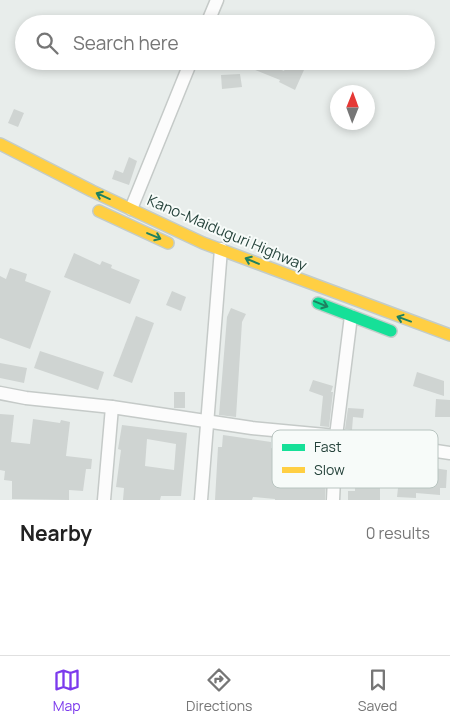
<!DOCTYPE html>
<style>
body{margin:0;font-family:Manrope,sans-serif;background:#f6f6f6;color:#222}
.compass{position:absolute;left:330px;top:85px;width:45px;height:45px;border-radius:50%;background:#fff;box-shadow:0 2px 8px #0003;rotate:1deg}
.list{margin:0;padding:0;list-style:none}
h2{display:flex;justify-content:space-between;align-items:center;height:65px;margin:0;padding:0 20px;font-size:21px}
h2 small{font-size:16px;font-weight:400;color:#767676}
.icon{flex:none;width:28px;height:28px;fill:none;stroke:currentColor;stroke-width:2;stroke-linecap:round;stroke-linejoin:round}
.map{position:relative;flex:none;width:450px;height:500px;overflow:hidden}
.search{position:absolute;background:#fff;box-shadow:0 2px 8px #0003;left:15px;right:15px;top:15px;height:55px;display:flex;align-items:center;gap:12px;box-sizing:border-box;padding:0 18px;border-radius:28px;color:#767676;font-size:19px}
.sheet{height:155px;background:#fff}
nav{display:flex;justify-content:space-around;align-items:center;box-sizing:border-box;height:70px;border-top:1px solid #e0e0e0;background:#fff;font-size:14px;color:#767676}
nav a{display:grid;justify-items:center;gap:2px}
nav .on{color:#7c3aed}
.map>svg:first-child{display:block}
.building{fill:#cfd4d2;fill-rule:evenodd}
.lines{fill:none;stroke-linecap:round;stroke-linejoin:round}
.street-casing{stroke:#c5cac8;stroke-width:15}
.fast-casing{stroke:#c3ccc9;stroke-width:14}
.slow-casing{stroke:#c3ccc9;stroke-width:14}
.street{stroke:#fcfcfc;stroke-width:12}
.fast{stroke:#16e098;stroke-width:11}
.slow{stroke:#ffcf43;stroke-width:11}
.oneway{stroke:#1e8160}
.labels{text-anchor:middle;stroke-width:4;stroke-linejoin:round;paint-order:stroke}
.street-label{font-size:15px;fill:#24423a;stroke:#f7fbf9}
.key{fill:#f7fbf9;stroke:#b8c4c0;stroke-width:1}
.key-label{font-size:14px;fill:#24423a}
</style>
<div class="map">
<svg width="450" height="500" viewBox="0 0 450 500">
<rect width="100%" height="100%" fill="#e8edeb"/>
<!-- building -->
<g class="building">
<polygon points="256,61 268,61 267,64 284,71 288,61 308,61 295,90 279,82 280,80 253,69"/>
<polygon points="240,74 242,87 222,89 221,75"/>
<polygon points="14,109 24,113 18,127 8,123"/>
<polygon points="129,157 137,161 129,185 112,179 115,170 123,173"/>
<polygon points="74,253 100,265 102,261 112,265 111,268 140,280 130,304 64,277"/>
<polygon points="10,268 27,274 25,281 51,291 30,349 0,338 0,276 6,279"/>
<polygon points="172,291 186,297 181,311 166,305"/>
<polygon points="231,308 246,314 242,322 236,417 219,415 227,317"/>
<polygon points="136,316 154,323 132,383 113,376"/>
<polygon points="40,351 104,372 98,390 34,368"/>
<polygon points="0,363 27,368 24,383 0,378"/>
<polygon points="417,372 444,381 444,396 413,386"/>
<polygon points="313,380 333,386 331,392 333,392 329,427 320,426 323,396 309,391"/>
<rect x="174" y="392" width="11" height="16"/>
<polygon points="436,399 450,400 450,417 435,417"/>
<polygon points="348,408 364,409 363,418 353,417 352,430 345,429"/>
<polygon points="0,414 14,415 11,442 30,444 33,419 60,423 61,420 70,422 66,456 92,459 91,469 86,469 83,491 69,490 69,500 12,499 12,481 4,480 5,471 0,470"/>
<path d="M122,425L187,433L181,496H161L160,500H123L124,488L116,487L121,450L118,449ZM147,439L176,444L174,470L145,466Z"/>
<polygon points="223,435 271,442 271,448 278,450 327,455 325,500 275,500 275,499 253,497 252,500 215,500 218,447 222,447"/>
<polygon points="377,460 377,462 399,463 398,465 421,466 447,470 446,488 440,488 440,495 416,493 416,498 397,497 398,488 380,487 380,500 348,500 348,491 355,491 355,485 368,485 367,461"/>
</g>
<g class="lines">
<!-- street casing -->
<g class="street-casing">
<g id="street">
<polyline points="207,24 217,0"/>
<polyline points="131,209 191,61"/>
<polyline points="0,393 26,398 112,407 252,428 336,436 450,453"/>
<polyline points="104,500 112,407"/>
<polyline points="201,500 221,249"/>
<polyline points="333,500 336,436 351,316"/>
</g>
</g>
<!-- fast casing -->
<g class="fast-casing">
<polyline id="fast" points="318,303 391,331"/>
</g>
<!-- slow casing -->
<g class="slow-casing">
<g id="slow">
<polyline points="0,144 92,191 203,243 450,335"/>
<polyline points="99,211 168,243"/>
</g>
</g>
<!-- street -->
<use href="#street" class="street"/>
<!-- fast -->
<use href="#fast" class="fast"/>
<!-- slow -->
<use href="#slow" class="slow"/>
</g>
<!-- one-way arrows -->
<defs><path id="oneway-shaft" d="M-6 0H5M1.5-3L5.5 0L1.5 3" fill="none" stroke-width="1.6" stroke-linecap="round" stroke-linejoin="round" transform="scale(1.25)"/></defs>
<g class="oneway">
<use href="#oneway-shaft" transform="translate(103 196) rotate(-156)"/>
<use href="#oneway-shaft" transform="translate(154 236) rotate(23)"/>
<use href="#oneway-shaft" transform="translate(252 261) rotate(-157)"/>
<use href="#oneway-shaft" transform="translate(321 304) rotate(22)"/>
<use href="#oneway-shaft" transform="translate(404 319) rotate(-160)"/>
</g>
<g class="labels">
<!-- street labels -->
<g class="street-label">
<text transform="translate(227 233) rotate(23)" y="5">Kano-Maiduguri Highway</text>
</g>
</g>
<!-- legend -->
<rect x="272" y="430" width="166" height="58" rx="8" class="key"/>
<rect x="282" y="444" width="23" height="7" fill="#16e098"/>
<rect x="282" y="467" width="23" height="6" fill="#ffcf43"/>
<g class="key-label">
<text x="314" y="452">Fast</text>
<text x="314" y="475">Slow</text>
</g>
</svg>
<svg class="compass" viewBox="-18 -18 36 36"><path d="M0-13l5 13h-10z" fill="#e53935"/><path d="M0 13l5-13h-10z" fill="#767676"/></svg>
<div class="search"><svg class="icon" aria-label="search" viewBox="0 0 24 24"><circle cx="10" cy="10" r="6"/><path d="M15 15l6 6"/></svg>Search here</div>
</div>
<section class="sheet">
<h2>Nearby<small>0 results</small></h2>
<ul class="list">
</ul>
</section>
<nav>
<a class="on"><svg class="icon" aria-label="map" viewBox="0 0 24 24"><path d="M3 6l6-2 6 2 6-2v14l-6 2-6-2-6 2zM9 4v14M15 6v14"/></svg>Map</a>
<a><svg class="icon" aria-label="directions" viewBox="0 0 24 24"><path d="M12 3l9 9-9 9-9-9zM9 14v-3h6M13 9l2 2-2 2"/></svg>Directions</a>
<a><svg class="icon" aria-label="saved" viewBox="0 0 24 24"><path d="M7 4h10v16l-5-4-5 4z"/></svg>Saved</a>
</nav>
